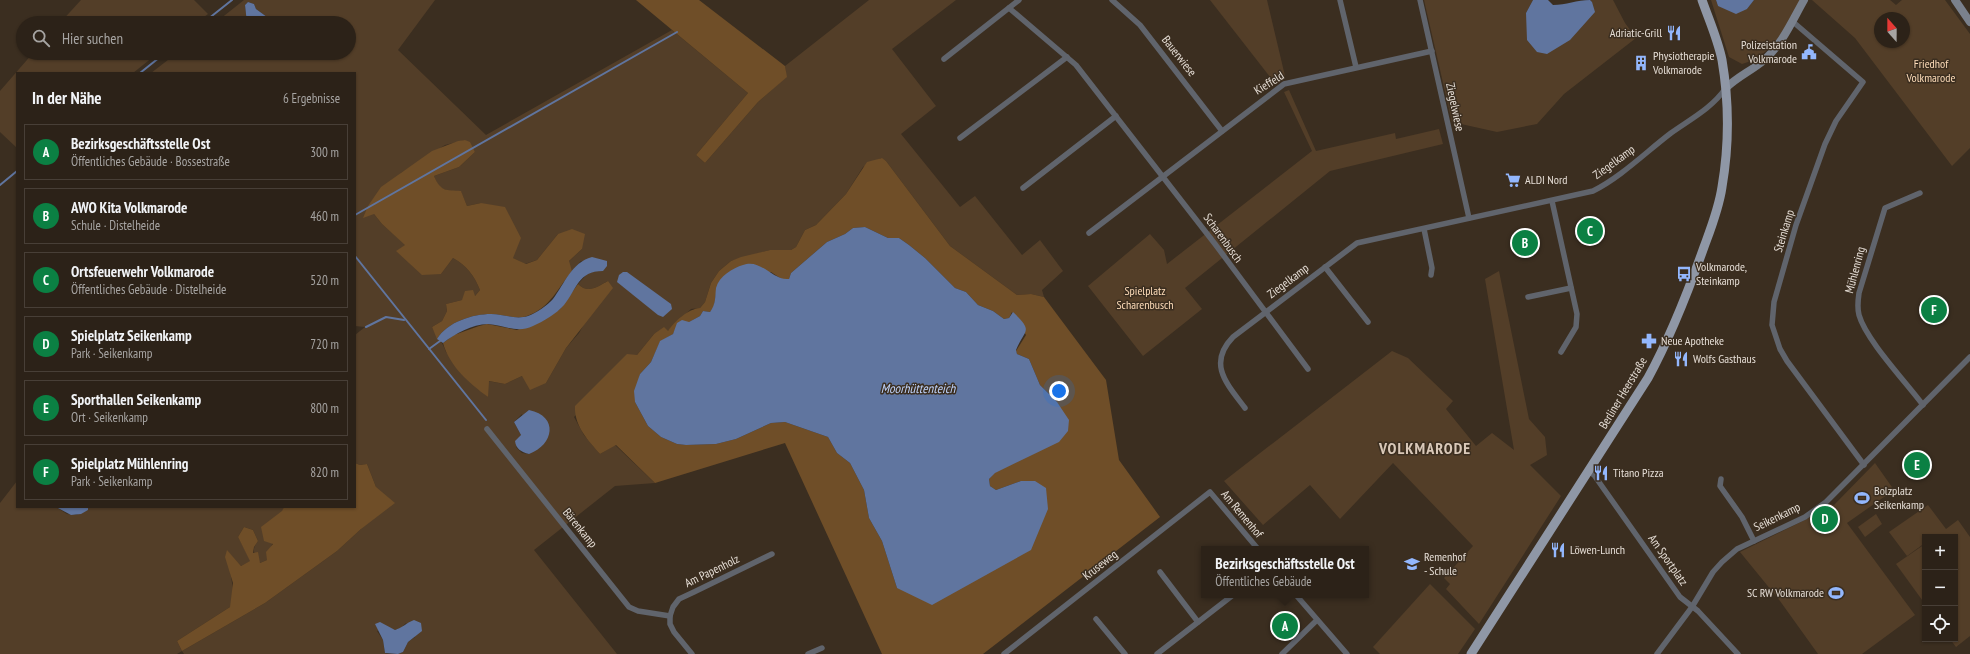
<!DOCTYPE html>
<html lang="de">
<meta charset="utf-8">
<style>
body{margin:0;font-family:"PT Sans Narrow",sans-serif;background:#382f25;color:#f1f3f6}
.controls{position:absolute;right:12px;bottom:12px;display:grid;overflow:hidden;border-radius:0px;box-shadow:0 1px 3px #0004}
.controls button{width:36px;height:36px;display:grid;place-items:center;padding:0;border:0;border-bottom:1px solid #483f37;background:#2c2218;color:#f1f3f6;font:20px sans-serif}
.compass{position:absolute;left:1874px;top:12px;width:36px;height:36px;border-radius:50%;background:#2c2218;box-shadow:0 1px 3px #0004;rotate:339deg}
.you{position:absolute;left:1059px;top:391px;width:14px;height:14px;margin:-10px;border:3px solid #fff;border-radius:50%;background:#1a73e8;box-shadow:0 0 0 6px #1a73e833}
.badge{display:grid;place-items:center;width:26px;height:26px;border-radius:50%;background:#0b8043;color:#fff;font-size:13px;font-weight:700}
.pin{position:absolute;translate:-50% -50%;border:2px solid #fff;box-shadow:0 1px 4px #0006}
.popup{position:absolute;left:1201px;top:546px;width:168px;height:52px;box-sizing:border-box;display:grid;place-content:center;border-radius:0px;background:#2c2218;filter:drop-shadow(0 1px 3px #0005);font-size:13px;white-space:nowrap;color:#a6a4a2}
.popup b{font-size:15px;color:#f1f3f6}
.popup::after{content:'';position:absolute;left:50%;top:100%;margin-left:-8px;border:8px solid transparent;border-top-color:#2c2218}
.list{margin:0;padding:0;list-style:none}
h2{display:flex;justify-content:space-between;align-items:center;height:52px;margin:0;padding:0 16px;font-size:17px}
h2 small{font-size:13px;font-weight:400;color:#a6a4a2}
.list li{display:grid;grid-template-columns:26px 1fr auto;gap:12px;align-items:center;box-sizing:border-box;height:56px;margin:0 8px 8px;padding:0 8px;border:1px solid #483f37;border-radius:0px}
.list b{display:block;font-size:15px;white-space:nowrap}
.list p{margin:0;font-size:13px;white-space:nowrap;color:#a6a4a2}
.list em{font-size:13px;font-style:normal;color:#a6a4a2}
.icon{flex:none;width:22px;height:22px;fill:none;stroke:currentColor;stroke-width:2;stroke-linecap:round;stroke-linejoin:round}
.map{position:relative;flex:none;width:1970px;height:654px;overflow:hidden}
.search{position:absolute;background:#2c2218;box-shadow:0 1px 3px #0004;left:16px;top:16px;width:340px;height:44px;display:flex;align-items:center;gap:10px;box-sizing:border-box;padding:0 14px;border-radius:22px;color:#a6a4a2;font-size:15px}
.panel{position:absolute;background:#2c2218;box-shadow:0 1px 3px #0004;left:16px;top:72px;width:340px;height:436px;border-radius:0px}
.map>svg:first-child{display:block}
.green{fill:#533e28;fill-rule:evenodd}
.forest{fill:#6f4e28;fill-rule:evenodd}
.water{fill:#60759f}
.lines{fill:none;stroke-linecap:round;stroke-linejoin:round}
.stream{stroke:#60759f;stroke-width:2}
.street{stroke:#60646c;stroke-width:5.5}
.secondary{stroke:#7a818d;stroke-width:8}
.primary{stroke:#8f97a6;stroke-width:9}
.labels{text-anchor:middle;stroke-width:3;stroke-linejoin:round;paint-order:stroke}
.poi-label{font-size:12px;fill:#e5ddd5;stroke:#3b2e20;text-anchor:start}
.street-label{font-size:12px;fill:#e5ddd5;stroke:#3b2e20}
.park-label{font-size:12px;fill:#fddbb8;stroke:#3b2e20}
.water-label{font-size:13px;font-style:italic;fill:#c0d4fc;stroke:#3b2e20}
.district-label{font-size:16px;font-weight:bold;letter-spacing:1px;fill:#d9c8b8;stroke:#3b2e20}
</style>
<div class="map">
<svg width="1970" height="654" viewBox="0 0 1970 654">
<rect width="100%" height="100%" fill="#3b2e20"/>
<!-- green -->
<g class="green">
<polygon points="81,0 194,0 208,14 196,23 60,23"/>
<path d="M244,0H435L398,50L486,135L672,30L748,93L696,155L705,163L758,102L786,77L785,66L869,0H956L892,49L936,106L901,134L960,207L975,196L1022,255L1040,240L1063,271L1042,290L1044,297L1031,294L1017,295L950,246L886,161L881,158L863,167L846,194L816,225L805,230L796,247L791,250H770L731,261L719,271L711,283L705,302L700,308L691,309L668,331L654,334L637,355L574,417L584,435L600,454L615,445L655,483L615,486L534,550L617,654H398L403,652L408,642L415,637L406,623L401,628L395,630L387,627L377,631L383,640L385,653L387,654H184L182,651L177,654H0V503L17,481V507H56L67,514L76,515L88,510V507H284L267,560L260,563C254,554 251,550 258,541L253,530L244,527L238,537L251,561L241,566L227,551L235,602L230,607L177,641L182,651L265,603L337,551L361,529L376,487L367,464L360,465L355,463V335L365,327L355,326V73H151L177,53H349V23H215ZM248,2L254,4L256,9L267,17L247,22L245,5ZM465,140L475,152L459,167L434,176C440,192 445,190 461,192L467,206L481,203L513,258L525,264L537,260L558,234L582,249L568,262L572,271L581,261L597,271L588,273L578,284C588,294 597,287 608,281L579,333L566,348L546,383L522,376L505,384L488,381V397L446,352C443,342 436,336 432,327L442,321L447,311L446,304L474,297L480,290C474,275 467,266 453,258L441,274L397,251L406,245L382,224L374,214L401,173L445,145ZM522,414L529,454L522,453L516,447L521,435L514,422Z"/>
<polygon points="1210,0 1267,0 1285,76 1274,82"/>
<polygon points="1424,0 1533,0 1526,13 1592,2 1590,0 1613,0 1625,23 1636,38 1564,94 1537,124 1497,132 1452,122"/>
<path d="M1711,0H1716L1718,6L1747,9L1754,0H1801C1786,26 1773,56 1742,64L1729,57Z"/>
<path d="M1812,0H1890L1896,5L1902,0H1945L1970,34V148L1952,166L1855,38ZM1880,18H1904V42H1880Z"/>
<polygon points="33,53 158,53 133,73 17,73 17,148 0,132 0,91"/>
<polygon points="1289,90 1316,151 1395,133 1396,139 1439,129 1443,144 1330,171 1185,288 1202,309 1143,356 1088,286 1150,234 1164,250 1167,264 1312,151 1284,92"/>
<polygon points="1499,271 1529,419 1545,437 1547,455 1530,465 1561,496 1479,624 1446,589 1450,584 1444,578 1473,546 1393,463 1340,519 1310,485 1263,525 1224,481 1392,351 1408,358 1453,401 1446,409 1476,446 1492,433 1514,450 1485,279"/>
<polygon points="1875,463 1894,490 1847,523 1915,615 1862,654 1818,654 1780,601 1740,552 1805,520 1830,504 1834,505"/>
<polygon points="1928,505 1946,529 1958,520 1970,537 1970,636 1956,647 1950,639 1955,639 1955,537 1925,537 1925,543 1907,556 1889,532"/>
<polygon points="1876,514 1882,524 1865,537 1858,527"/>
<polygon points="1925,544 1925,604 1896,564"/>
<polygon points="1430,584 1475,629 1458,654 1380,654 1373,647"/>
</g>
<!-- forest -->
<g class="forest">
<polygon points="636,0 699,0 785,66 787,77 758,102 705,163 696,155 748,93"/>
<path d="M465,140L470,142L475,152L459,167L434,176C441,192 446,190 461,191L467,206L481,203L505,207L521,238L513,258L526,264L537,260L558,234L572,229L585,234L582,249L569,261L572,271C558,288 550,308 527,316C515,320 503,314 491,314C473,314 447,322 437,339L432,327L442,321L447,311L446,304L462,300L465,291L473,290L475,296L480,290C474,275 467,266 453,258L441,274L422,275L396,251L405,245L382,224L374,214L363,218L368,206L381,187L432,151L458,141Z"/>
<path d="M882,158L886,161L950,246L1017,295L1031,294L1044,297L1106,380L1119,460L1160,517L983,654H882L785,443L655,483L616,445L600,454C588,440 574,426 575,406L627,354L637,355L654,334L664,327L668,331C675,321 688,309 700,308L705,302L711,283L719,271L731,261L741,257L770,250H791L796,247L805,230L816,225L846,194L867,162ZM865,227L888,238H899L909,245L925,258L955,288L966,292L978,305L993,311L1004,319L1009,318L1012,312L1026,335L1016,351L1017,354L1029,359L1040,385L1057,402L989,479L990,486L996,490L1021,481L897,588L882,541L869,518L864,490L850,463L837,453L828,437L785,422L771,423L736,439L716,444L686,445L677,444L661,437L648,426L635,402L640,374L651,362L660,342L673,334L675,330L700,316L703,311L710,312L714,307L717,287L723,277L771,272L783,280L789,279L791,273L827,242L845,234L853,228Z"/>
<path d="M608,281L613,288L566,348L546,383L530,390L522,376L505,384L489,381L488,397C469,383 450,367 443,343L454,335L479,326L487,324L517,330L542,321L560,309L578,284C588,294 597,287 608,281Z"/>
<polygon points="355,463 360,465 367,464 376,487 395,503 361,529 337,551 265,603 182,651 177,641 230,607 233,583 225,557 227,550 241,566 250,561 238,537 244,527 253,530 258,541 254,547 253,553 258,552 260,563 267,560 266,552 273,544 264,541 261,527 282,511 284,507 355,507"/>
</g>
<!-- water -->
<g class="water">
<path d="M1533,0H1548L1553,5C1566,5 1577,0 1590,0L1592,2L1595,12L1570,40L1547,54L1537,52L1527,40L1526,13Z"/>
<polygon points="1716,0 1754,0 1747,9 1736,14 1718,6"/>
<polygon points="248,2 254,4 256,9 267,17 255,22 247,23 245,5"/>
<path d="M865,227L888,238H899L909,245L925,258L955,288L966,292L978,305L993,311L1004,319L1009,318L1013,312C1034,332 1025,329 1016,350L1017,354L1029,359L1040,385L1057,402L1069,420L1068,431L1059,442L995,473L989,479L990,486L996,490L1021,481H1035L1046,488L1048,509L1031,550L932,605L897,588L882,541L869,518L864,490L850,463L837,453L828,437L785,422L771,423L736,439L716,444L686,445L677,444L661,437L648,426L635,402L634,391L640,374L651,362L660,341L673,334L677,323L682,320L689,322L700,316L703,311L710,312C716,304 715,297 716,288C719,276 733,268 743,265C761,258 773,281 789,279L791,273L827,242L845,234L853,228Z"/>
<path d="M592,257L607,261V266L603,271C578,271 577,289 564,305C556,314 544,321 533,326C517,334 504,325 488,324C472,324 455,334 443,343L437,339C447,322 473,314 491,314C504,314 515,320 528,316C536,313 548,305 553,299C565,283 571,263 592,257Z"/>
<polygon points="623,272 627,272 671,304 672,309 663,317 658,315 617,282 619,275"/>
<path d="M529,410C559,416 554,445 529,454C521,452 516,449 515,441L521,435L514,422Z"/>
<polygon points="56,507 88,507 88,510 81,514 71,515"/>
<path d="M414,620L421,623L422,631L408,642L403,652L398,654L385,653L383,640L375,624L380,622L395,630C402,628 406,623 414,620Z"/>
</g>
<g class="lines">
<!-- stream -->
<g class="stream">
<polyline points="203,23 232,0"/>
<polyline points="140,73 165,53"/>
<polyline points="0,185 17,171"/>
<polyline points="355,215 677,32"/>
<polyline points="355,256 486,420"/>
<polyline points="366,327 386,317 404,320"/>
<polyline points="429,349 440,341"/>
</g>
<!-- street -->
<g class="street">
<polyline points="1112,0 1140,25 1222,131"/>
<polyline points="1340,0 1356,67"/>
<polyline points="1420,0 1469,218"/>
<polyline points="1009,8 1076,65 1215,244 1308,369"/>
<polyline points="1792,21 1863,82 1836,121 1825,144 1796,225 1774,302 1772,325 1780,349 1787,361 1864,465"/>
<polyline points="944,59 1019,0"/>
<polyline points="960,138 1067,57"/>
<polyline points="1023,188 1116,116"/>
<path d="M1920,193L1885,208L1859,293C1858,300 1857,308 1859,315C1866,340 1906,382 1923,405"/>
<polyline points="1552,201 1577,314 1576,327 1561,352"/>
<polyline points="1424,229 1432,268 1431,275"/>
<polyline points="1089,233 1284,84 1432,51"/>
<polyline points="1325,267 1368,322"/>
<polyline points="1528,297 1571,288"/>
<path d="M1245,408C1227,384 1207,364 1233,337L1357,243L1593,191C1621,177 1646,152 1671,133C1689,120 1712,108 1725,89"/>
<polyline points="487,429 629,607 638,611 670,616"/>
<polyline points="1589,471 1594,475 1680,597 1698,611 1738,654"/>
<polyline points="1721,479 1720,486 1742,517 1754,541"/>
<polyline points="1160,572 1198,622"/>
<polyline points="1296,595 1347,654"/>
<polyline points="1096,619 1125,654"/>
<polyline points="692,654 674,632 670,624 670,616 673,607 679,599 694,592 772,554"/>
<polyline points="808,654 822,648"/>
<polyline points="1004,654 1210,492 1258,549"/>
<polyline points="1157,654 1233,595"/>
<polyline points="1282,654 1317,620"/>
<polyline points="1657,654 1692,607 1713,572 1722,562 1737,549 1805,517 1826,502 1970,357"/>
</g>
<!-- secondary -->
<g class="secondary">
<polyline points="1955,0 1970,22"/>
<path d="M1726,88C1737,77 1751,71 1763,61C1782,45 1792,21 1804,0"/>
</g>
<!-- primary -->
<path class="primary" d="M1471,654L1648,378C1671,336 1688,292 1704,247C1711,228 1719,208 1722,187C1729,146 1729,101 1722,60C1718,40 1709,20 1702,0"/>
</g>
<!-- icons -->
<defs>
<g id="restaurant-bare" transform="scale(1.2)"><path d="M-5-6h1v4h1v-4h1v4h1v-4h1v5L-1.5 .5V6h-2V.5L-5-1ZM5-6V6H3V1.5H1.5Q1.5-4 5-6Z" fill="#93b7fd" stroke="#3b2e20" stroke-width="2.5" paint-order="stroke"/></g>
<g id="civic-bare" transform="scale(1.2)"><path d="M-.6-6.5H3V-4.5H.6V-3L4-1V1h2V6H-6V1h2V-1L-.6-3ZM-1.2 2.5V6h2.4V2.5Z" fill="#93b7fd" stroke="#3b2e20" stroke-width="2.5" paint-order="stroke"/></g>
<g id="building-bare" transform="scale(1.2)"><path d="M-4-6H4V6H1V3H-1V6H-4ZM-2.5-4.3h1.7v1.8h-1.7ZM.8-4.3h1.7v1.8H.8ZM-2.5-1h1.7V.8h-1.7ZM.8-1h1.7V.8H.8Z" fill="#93b7fd" stroke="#3b2e20" stroke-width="2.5" paint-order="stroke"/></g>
<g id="supermarket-bare" transform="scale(1.2)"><path d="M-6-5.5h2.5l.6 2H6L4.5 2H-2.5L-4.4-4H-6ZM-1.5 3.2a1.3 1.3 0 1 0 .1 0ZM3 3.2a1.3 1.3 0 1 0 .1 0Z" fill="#93b7fd" stroke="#3b2e20" stroke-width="2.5" paint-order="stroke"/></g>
<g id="bus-bare" transform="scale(1.2)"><path d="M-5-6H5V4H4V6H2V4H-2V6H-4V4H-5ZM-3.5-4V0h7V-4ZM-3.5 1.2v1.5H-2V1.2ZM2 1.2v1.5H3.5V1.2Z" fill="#93b7fd" stroke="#3b2e20" stroke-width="2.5" paint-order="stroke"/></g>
<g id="pharmacy-bare" transform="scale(1.2)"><path d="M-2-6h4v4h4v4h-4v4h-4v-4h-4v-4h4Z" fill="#93b7fd" stroke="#3b2e20" stroke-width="2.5" paint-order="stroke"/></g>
<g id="stadium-bare" transform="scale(1.2)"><path d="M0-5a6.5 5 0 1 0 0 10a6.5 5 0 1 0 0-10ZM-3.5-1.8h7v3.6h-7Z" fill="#93b7fd" stroke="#3b2e20" stroke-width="2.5" paint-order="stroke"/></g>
<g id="school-bare" transform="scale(1.2)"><path d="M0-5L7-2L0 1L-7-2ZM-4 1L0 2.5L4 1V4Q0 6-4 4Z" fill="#93b7fd" stroke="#3b2e20" stroke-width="2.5" paint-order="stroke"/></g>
</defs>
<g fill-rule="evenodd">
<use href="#restaurant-bare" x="1674" y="33"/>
<use href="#civic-bare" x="1809" y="52"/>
<use href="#building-bare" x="1641" y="63"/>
<use href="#supermarket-bare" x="1513" y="180"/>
<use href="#bus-bare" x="1684" y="274"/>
<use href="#pharmacy-bare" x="1649" y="341"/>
<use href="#restaurant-bare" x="1681" y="359"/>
<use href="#restaurant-bare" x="1601" y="473"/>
<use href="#stadium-bare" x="1862" y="498"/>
<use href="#restaurant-bare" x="1558" y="550"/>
<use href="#school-bare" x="1412" y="564"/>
<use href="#stadium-bare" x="1836" y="593"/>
</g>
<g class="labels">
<!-- poi labels -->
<g class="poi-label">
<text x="1662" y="37" text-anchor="end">Adriatic-Grill</text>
<text x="1797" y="49" text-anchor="end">Polizeistation<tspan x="1797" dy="14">Volkmarode</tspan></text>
<text x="1653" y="60">Physiotherapie<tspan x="1653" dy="14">Volkmarode</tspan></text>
<text x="1525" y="184">ALDI Nord</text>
<text x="1696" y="271">Volkmarode,<tspan x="1696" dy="14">Steinkamp</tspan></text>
<text x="1661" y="345">Neue Apotheke</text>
<text x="1693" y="363">Wolfs Gasthaus</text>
<text x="1613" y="477">Titano Pizza</text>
<text x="1874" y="495">Bolzplatz<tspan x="1874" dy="14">Seikenkamp</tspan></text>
<text x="1570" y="554">Löwen-Lunch</text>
<text x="1424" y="561">Remenhof<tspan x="1424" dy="14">- Schule</tspan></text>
<text x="1824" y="597" text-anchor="end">SC RW Volkmarode</text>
</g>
<!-- street labels -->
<g class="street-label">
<text transform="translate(1179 56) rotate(52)" y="4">Bauerwiese</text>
<text transform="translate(1269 83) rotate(-32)" y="4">Kieffeld</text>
<text transform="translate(1455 107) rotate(78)" y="4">Ziegelwiese</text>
<text transform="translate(1614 162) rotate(-36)" y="4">Ziegelkamp</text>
<text transform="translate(1784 231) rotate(-73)" y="4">Steinkamp</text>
<text transform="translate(1223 238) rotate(54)" y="4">Scharenbusch</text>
<text transform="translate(1855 270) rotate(-75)" y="4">Mühlenring</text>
<text transform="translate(1288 281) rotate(-37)" y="4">Ziegelkamp</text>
<text transform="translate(1623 393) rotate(-59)" y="4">Berliner Heerstraße</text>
<text transform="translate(1242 514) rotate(50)" y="4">Am Remenhof</text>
<text transform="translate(1777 517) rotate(-26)" y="4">Seikenkamp</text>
<text transform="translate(580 528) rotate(51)" y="4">Bärenkamp</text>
<text transform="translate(1668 560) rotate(55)" y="4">Am Sportplatz</text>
<text transform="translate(1100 565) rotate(-38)" y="4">Kruseweg</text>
<text transform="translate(712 571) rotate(-26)" y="4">Am Papenholz</text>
</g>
<!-- park labels -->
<g class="park-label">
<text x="1931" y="68">Friedhof<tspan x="1931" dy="14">Volkmarode</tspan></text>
<text x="1145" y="295">Spielplatz<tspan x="1145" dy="14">Scharenbusch</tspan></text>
</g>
<!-- water labels -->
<g class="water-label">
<text x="918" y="393">Moorhüttenteich</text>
</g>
<!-- district labels -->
<g class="district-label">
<text x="1425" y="454">VOLKMARODE</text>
</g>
</g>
</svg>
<div class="controls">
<button>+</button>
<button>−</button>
<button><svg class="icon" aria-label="locate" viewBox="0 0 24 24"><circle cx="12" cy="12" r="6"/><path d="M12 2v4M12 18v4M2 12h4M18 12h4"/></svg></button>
</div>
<svg class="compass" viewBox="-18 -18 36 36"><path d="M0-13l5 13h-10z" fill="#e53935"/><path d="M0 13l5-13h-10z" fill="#a6a4a2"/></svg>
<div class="you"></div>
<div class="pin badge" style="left:1285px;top:626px">A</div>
<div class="popup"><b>Bezirksgeschäftsstelle Ost</b>Öffentliches Gebäude</div>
<div class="pin badge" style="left:1525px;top:243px">B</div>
<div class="pin badge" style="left:1590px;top:231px">C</div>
<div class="pin badge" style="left:1825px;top:519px">D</div>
<div class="pin badge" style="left:1917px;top:465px">E</div>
<div class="pin badge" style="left:1934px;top:310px">F</div>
<div class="search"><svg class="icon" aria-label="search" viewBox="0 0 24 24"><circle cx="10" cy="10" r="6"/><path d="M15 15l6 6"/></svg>Hier suchen</div>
<section class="panel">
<h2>In der Nähe<small>6 Ergebnisse</small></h2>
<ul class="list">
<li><span class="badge">A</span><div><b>Bezirksgeschäftsstelle Ost</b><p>Öffentliches Gebäude · Bossestraße</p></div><em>300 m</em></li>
<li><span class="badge">B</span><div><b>AWO Kita Volkmarode</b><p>Schule · Distelheide</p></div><em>460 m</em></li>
<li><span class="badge">C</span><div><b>Ortsfeuerwehr Volkmarode</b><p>Öffentliches Gebäude · Distelheide</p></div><em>520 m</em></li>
<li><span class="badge">D</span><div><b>Spielplatz Seikenkamp</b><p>Park · Seikenkamp</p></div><em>720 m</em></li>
<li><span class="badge">E</span><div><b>Sporthallen Seikenkamp</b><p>Ort · Seikenkamp</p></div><em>800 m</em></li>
<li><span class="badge">F</span><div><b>Spielplatz Mühlenring</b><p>Park · Seikenkamp</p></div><em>820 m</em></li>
</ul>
</section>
</div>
